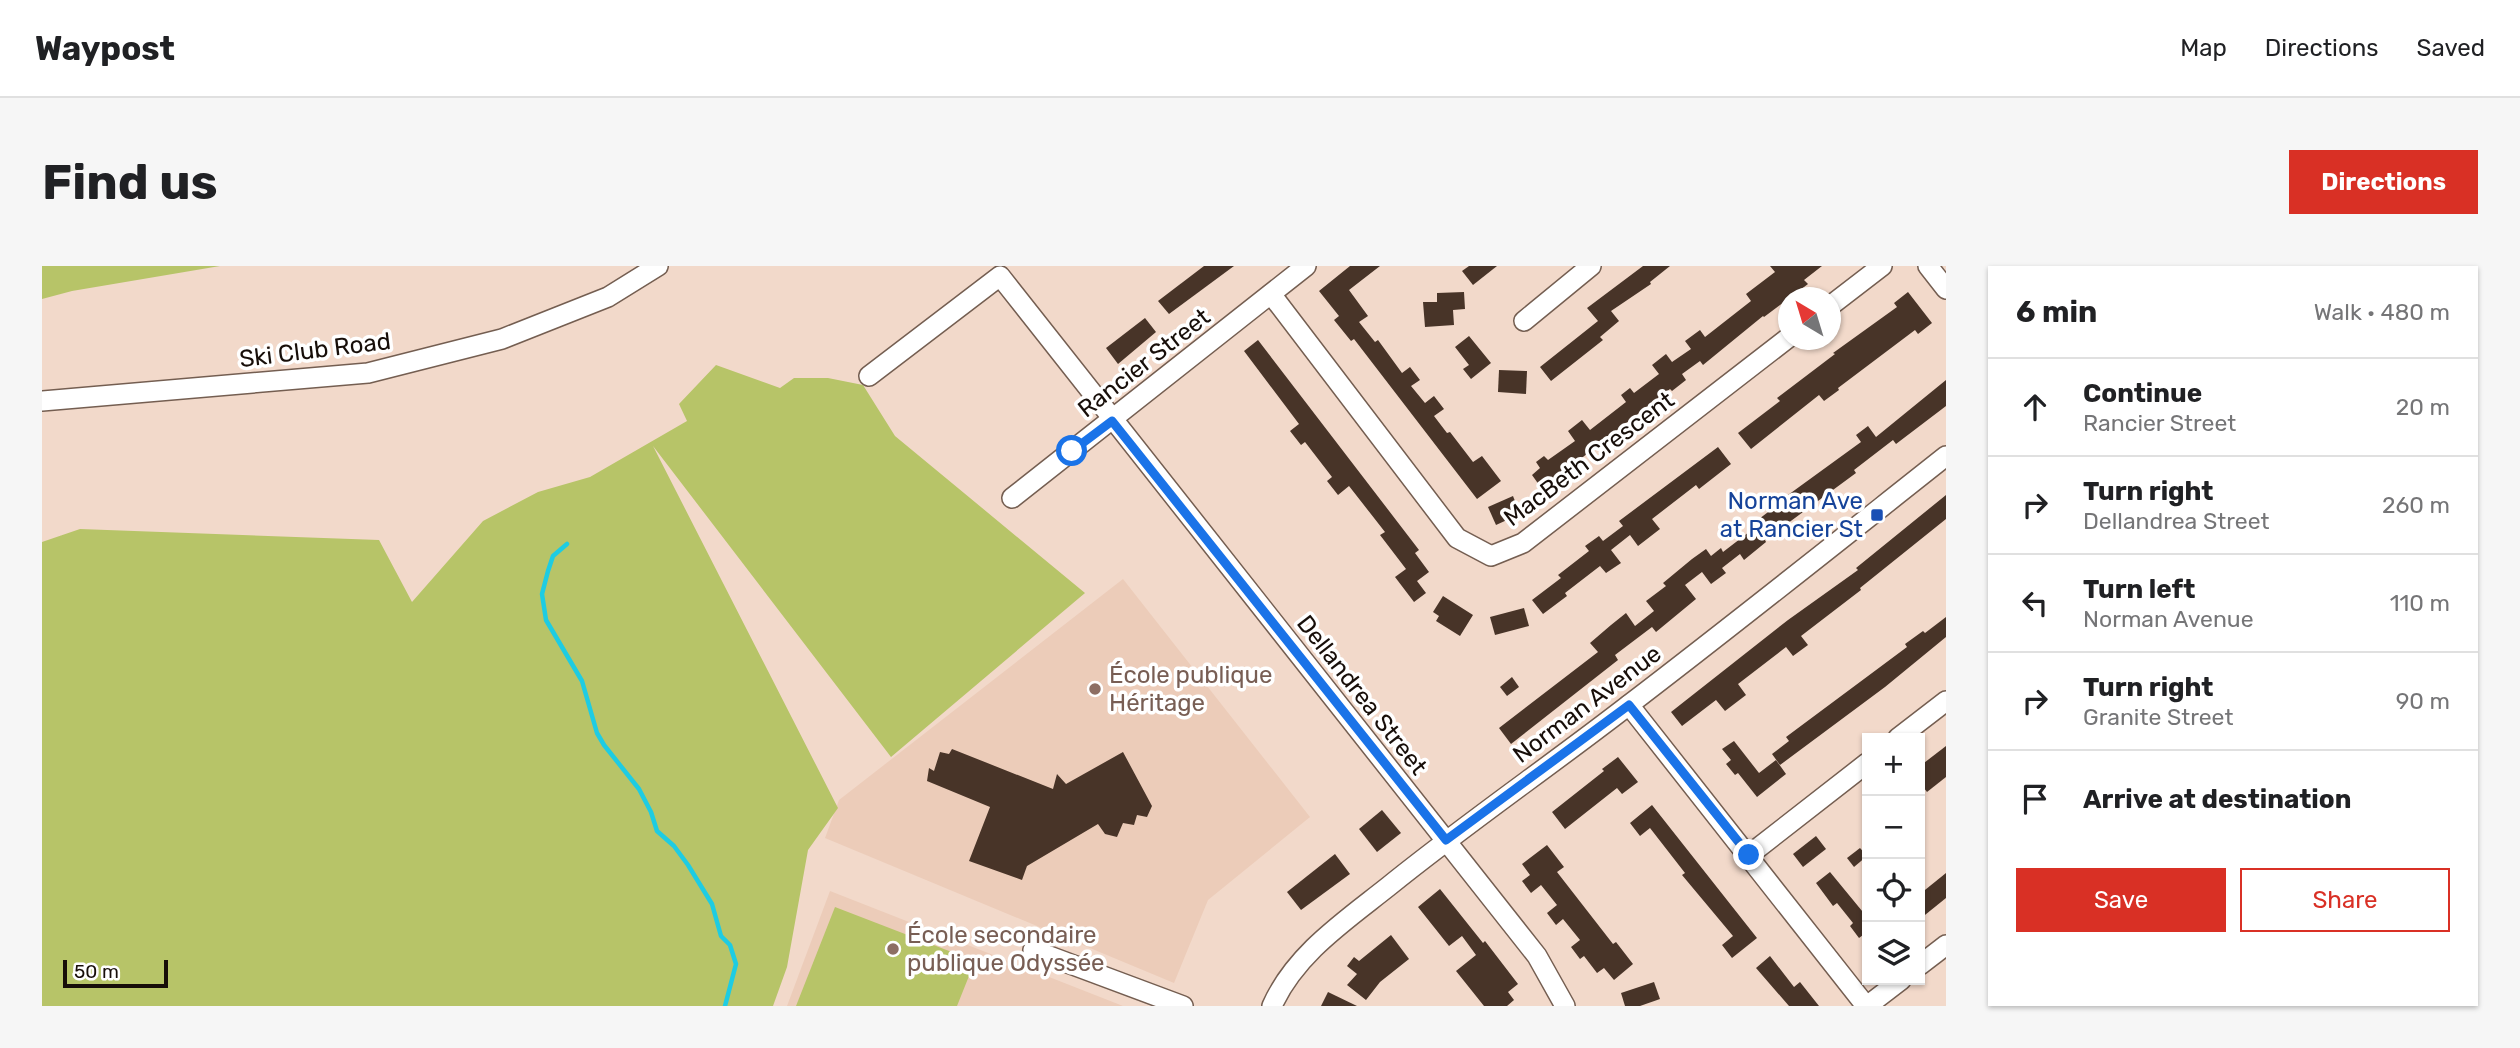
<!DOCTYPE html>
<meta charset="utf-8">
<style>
body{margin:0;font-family:Rubik,sans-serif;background:#f6f6f6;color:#202124}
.controls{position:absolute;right:21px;bottom:21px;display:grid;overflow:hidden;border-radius:0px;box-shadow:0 2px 5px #0004}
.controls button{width:63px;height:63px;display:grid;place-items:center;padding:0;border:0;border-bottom:2px solid #e0e0e0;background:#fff;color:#202124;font:35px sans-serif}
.compass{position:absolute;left:1736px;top:21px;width:63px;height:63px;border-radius:50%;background:#fff;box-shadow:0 2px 5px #0004;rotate:322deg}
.scale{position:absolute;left:21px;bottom:18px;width:105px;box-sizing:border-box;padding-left:7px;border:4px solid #170e09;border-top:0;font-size:19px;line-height:24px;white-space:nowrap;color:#170e09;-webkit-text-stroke:5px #fff;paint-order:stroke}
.stop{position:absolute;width:21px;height:21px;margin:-16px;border:5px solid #1a73e8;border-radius:50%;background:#fff}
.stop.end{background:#1a73e8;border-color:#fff;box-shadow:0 2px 7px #0008}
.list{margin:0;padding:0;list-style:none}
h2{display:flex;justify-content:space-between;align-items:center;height:91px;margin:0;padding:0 28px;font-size:30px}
h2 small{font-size:23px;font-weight:400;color:#757577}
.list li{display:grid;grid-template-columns:46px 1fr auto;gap:21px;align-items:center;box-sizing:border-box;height:98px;padding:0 28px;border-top:2px solid #e0e0e0}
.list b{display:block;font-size:26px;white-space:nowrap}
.list p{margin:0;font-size:23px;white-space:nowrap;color:#757577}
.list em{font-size:23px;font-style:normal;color:#757577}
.actions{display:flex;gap:14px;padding:21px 28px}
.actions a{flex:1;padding:16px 0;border:2px solid #d93025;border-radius:0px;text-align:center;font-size:24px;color:#d93025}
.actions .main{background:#d93025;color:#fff}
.icon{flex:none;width:38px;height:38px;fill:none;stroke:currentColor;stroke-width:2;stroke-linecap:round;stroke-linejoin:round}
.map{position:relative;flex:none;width:1904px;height:740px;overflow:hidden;border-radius:0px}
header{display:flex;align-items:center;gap:42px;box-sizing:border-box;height:98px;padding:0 35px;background:#fff;border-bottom:2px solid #e0e0e0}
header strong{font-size:33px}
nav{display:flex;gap:38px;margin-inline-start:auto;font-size:24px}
.intro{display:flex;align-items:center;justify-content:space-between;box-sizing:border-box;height:168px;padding:0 42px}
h1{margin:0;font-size:49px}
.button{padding:18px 32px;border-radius:0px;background:#d93025;color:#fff;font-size:24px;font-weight:700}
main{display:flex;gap:42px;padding:0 42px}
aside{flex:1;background:#fff;border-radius:0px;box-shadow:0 2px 5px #0004}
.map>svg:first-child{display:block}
.built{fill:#ecccb9}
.green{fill:#b7c468}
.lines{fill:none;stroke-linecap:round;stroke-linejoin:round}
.stream{stroke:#1ecce2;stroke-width:4.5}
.building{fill:#483428}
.minor-casing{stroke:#745e51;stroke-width:22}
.minor{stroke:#fff;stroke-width:19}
.route{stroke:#1a73e8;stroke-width:9}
.transit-dot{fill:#1a4fb4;stroke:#fff;stroke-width:2.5}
.education-dot{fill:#8d6e63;stroke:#fff;stroke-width:2.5}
.labels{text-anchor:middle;stroke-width:7;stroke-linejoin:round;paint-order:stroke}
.street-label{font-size:24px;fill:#170e09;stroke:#fff}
.transit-label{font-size:24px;fill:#164399;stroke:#fff;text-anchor:end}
.education-label{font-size:24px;fill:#785e54;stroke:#fff;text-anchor:start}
</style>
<header>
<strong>Waypost</strong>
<nav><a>Map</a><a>Directions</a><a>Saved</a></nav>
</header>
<div class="intro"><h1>Find us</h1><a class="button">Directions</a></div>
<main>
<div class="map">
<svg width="1904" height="740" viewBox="0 0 1904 740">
<rect width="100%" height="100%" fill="#f2d9ca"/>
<!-- built -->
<g class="built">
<polygon points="1081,313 1268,551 1166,634 1132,717 783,572 797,534"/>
<polygon points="788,625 1081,740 745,740"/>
</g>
<!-- green -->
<g class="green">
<polygon points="0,0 178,0 30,25 0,33"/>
<polygon points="674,99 738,122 752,112 786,112 821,119 853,170 1043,327 849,491 611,180 796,542 766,584 745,701 731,740 0,740 0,276 38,263 337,274 370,336 441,255 496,226 548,211 645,155 637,138"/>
<polygon points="793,641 933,695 915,740 754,740"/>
</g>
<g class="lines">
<!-- stream -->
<polyline class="stream" points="525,278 511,290 506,305 500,328 504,354 540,415 555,467 562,479 597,523 609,546 615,565 632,580 646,599 670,638 679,670 688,679 694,698 683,740"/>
</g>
<!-- building -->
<g class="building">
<polygon points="1162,0 1192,0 1127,48 1116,35"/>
<polygon points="1308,0 1338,0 1307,24 1326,50 1317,56 1333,76 1336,74 1360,107 1368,101 1378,114 1369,120 1383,137 1392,130 1402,143 1392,150 1405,167 1408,166 1431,196 1440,190 1459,215 1435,233 1312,73 1309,75 1292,54 1297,50 1277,25"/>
<polygon points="1427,0 1455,0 1431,19 1420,5"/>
<polygon points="1601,0 1628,0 1608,16 1609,18 1569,45 1577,55 1558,71 1561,74 1509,115 1498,101 1556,55 1545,42"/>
<polygon points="1728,0 1780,0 1762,14 1766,18 1722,51 1721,50 1661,99 1658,95 1640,108 1644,114 1630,125 1628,123 1500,223 1490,209 1498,202 1494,196 1502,190 1506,194 1533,175 1526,165 1540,154 1548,164 1584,136 1579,129 1588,122 1592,127 1617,108 1610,99 1624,88 1630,96 1649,83 1643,75 1658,64 1663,71 1709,35 1704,28 1733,6"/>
<polygon points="1422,26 1423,43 1411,44 1412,59 1383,61 1381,36 1395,36 1395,27"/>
<polygon points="1866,26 1890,57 1876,68 1873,64 1796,122 1797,124 1782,135 1777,129 1709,183 1696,167 1738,135 1735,132 1793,88 1791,87 1855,41 1852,37"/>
<polygon points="1103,52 1114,66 1076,98 1064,82"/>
<polygon points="1427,70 1449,97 1429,113 1421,103 1427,99 1413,81"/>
<polygon points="1216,74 1377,284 1373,287 1387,306 1375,315 1384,327 1372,336 1353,311 1364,303 1338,269 1343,266 1307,220 1296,229 1285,215 1290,211 1263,176 1259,179 1248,165 1257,158 1202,85"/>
<polygon points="1457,104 1485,105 1484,128 1456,126"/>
<polygon points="1904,114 1904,140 1854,178 1851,174 1812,204 1814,207 1723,274 1724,276 1702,294 1698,288 1680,302 1684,307 1669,318 1660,306 1643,319 1654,333 1614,366 1610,361 1573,389 1576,394 1469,478 1457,462 1556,386 1548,377 1569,359 1584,347 1593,360 1612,345 1604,335 1624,320 1621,317 1650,293 1664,283 1669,290 1679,282 1681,286 1720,256 1717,253 1747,230 1746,229 1819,176 1814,169 1826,160 1834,171"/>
<polygon points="1676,181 1689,198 1657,223 1654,219 1610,253 1618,263 1596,280 1588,269 1569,284 1579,297 1564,307 1558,300 1523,327 1525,330 1501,348 1490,334 1519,312 1516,309 1547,285 1543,280 1557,270 1561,275 1581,260 1577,255"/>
<polygon points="1904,229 1904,253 1818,322 1819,324 1759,370 1766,379 1751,390 1744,381 1696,418 1704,429 1683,445 1674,434 1640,460 1629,446 1746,354 1816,304 1814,302"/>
<polygon points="1471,230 1478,248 1454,259 1446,241"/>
<polygon points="1401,330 1431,349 1418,370 1394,355 1397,350 1391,346"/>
<polygon points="1482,342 1487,360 1453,369 1448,351"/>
<polygon points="1904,351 1904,371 1843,421 1738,499 1730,488 1747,475 1744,471 1865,381 1863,378 1881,365 1883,367"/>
<polygon points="1470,411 1477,421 1465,430 1458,421"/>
<polygon points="1692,475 1717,507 1734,494 1744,508 1715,531 1696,507 1693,509 1684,498 1689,494 1680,483"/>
<polygon points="1904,480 1904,511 1885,526 1878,517 1878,500"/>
<polygon points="910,483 1011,523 1015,508 1024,518 1081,486 1110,540 1105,551 1095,549 1092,559 1081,557 1075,571 1063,568 1056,558 985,600 980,614 927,595 948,541 885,515 887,502 892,505 898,486 907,488"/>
<polygon points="1576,491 1596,516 1580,528 1575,522 1523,563 1510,546 1562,505 1560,503"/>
<polygon points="1610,539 1715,672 1690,692 1680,679 1691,670 1640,609 1643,607 1608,562 1598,570 1588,557"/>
<polygon points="1340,544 1359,567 1335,586 1317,563"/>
<polygon points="1774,570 1784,583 1761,601 1751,588"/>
<polygon points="1505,579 1522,601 1515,606 1571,678 1574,676 1591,698 1572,714 1562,702 1555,707 1542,690 1538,693 1529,681 1538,674 1521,653 1514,659 1505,647 1515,639 1499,619 1489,627 1480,615 1488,609 1480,598"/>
<polygon points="1818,582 1825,590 1812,601 1805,592"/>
<polygon points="1293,588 1308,608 1259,644 1245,626"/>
<polygon points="1788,606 1825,651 1825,666 1817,672 1808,660 1811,657 1795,637 1791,640 1774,617"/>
<polygon points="1904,607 1904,632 1878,653 1878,628"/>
<polygon points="1398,623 1441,677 1443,675 1476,718 1466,726 1472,734 1465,740 1442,740 1414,705 1434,689 1420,670 1407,680 1376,641"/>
<polygon points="1349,669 1367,693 1338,716 1324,734 1305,719 1315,708 1305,700 1312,691 1317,695"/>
<polygon points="1728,690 1752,721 1758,716 1777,740 1747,740 1714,702"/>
<polygon points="1612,716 1618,733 1598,740 1583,740 1579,727"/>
<polygon points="1286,726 1315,740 1279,740"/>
</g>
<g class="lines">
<!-- minor casing -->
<g class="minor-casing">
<g id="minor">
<polyline points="1886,0 1904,23"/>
<polyline points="1229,28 1415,272 1449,290 1481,277 1746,72"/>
<polyline points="1788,40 1840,0"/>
<polyline points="1482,55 1549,0"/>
<polyline points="827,110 958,10 1495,690 1523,740"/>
<polyline points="0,135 326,107 460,73 566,31 616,0"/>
<polyline points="970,232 1264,0"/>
<polyline points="1587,439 1824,740"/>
<polyline points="1856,472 1904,435"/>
<polyline points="1707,589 1825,497"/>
<polyline points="991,684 1141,740"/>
<polyline points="1878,699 1904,679"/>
<path d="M1230,740C1253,688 1303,655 1347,620C1425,557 1508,500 1588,438C1694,357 1799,273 1904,190"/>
<polyline points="1825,740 1859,714"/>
</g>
</g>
<!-- minor -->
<use href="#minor" class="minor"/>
</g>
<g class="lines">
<!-- route -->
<polyline class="route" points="1030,185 1070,155 1404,574 1587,439 1707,589"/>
</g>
<!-- markers -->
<rect class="transit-dot" x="1828" y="242" width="14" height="14" rx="3.5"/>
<g class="education-dot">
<circle cx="1053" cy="423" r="7"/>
<circle cx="851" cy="683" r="7"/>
</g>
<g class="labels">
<!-- street labels -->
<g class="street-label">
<text transform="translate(273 84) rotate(-7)" y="8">Ski Club Road</text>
<text transform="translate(1102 97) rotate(-38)" y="8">Rancier Street</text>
<text transform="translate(1547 193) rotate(-37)" y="8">MacBeth Crescent</text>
<text transform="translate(1320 429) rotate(52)" y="8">Dellandrea Street</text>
<text transform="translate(1545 438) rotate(-37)" y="8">Norman Avenue</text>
</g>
<!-- transit labels -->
<g class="transit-label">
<text x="1821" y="243">Norman Ave<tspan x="1821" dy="28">at Rancier St</tspan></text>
</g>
<!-- education labels -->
<g class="education-label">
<text x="1067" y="417">École publique<tspan x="1067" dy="28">Héritage</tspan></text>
<text x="865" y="677">École secondaire<tspan x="865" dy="28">publique Odyssée</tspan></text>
</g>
</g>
</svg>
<div class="controls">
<button>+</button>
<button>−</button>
<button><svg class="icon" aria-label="locate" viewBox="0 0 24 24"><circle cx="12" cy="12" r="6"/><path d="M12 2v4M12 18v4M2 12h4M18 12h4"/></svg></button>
<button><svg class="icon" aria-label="layers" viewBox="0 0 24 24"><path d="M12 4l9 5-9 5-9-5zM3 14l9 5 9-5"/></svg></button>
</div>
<svg class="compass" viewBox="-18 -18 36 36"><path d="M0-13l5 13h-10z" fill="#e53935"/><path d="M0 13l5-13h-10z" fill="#757577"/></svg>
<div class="scale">50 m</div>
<div class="stop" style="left:1030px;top:185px"></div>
<div class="stop end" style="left:1707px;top:589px"></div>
</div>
<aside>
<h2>6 min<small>Walk · 480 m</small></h2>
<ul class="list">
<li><svg class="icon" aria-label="ahead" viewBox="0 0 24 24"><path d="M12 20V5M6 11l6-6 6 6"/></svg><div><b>Continue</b><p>Rancier Street</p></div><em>20 m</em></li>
<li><svg class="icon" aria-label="right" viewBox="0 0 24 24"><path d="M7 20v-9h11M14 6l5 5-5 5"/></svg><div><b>Turn right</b><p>Dellandrea Street</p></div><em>260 m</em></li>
<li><svg class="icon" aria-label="left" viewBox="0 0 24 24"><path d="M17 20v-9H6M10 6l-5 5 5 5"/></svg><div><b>Turn left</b><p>Norman Avenue</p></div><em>110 m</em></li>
<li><svg class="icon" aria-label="right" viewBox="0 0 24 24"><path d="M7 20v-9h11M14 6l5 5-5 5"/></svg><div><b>Turn right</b><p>Granite Street</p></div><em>90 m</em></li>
<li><svg class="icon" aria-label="arrive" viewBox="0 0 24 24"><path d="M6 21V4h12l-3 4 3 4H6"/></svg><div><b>Arrive at destination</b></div></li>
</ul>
<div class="actions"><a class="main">Save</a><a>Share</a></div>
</aside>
</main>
